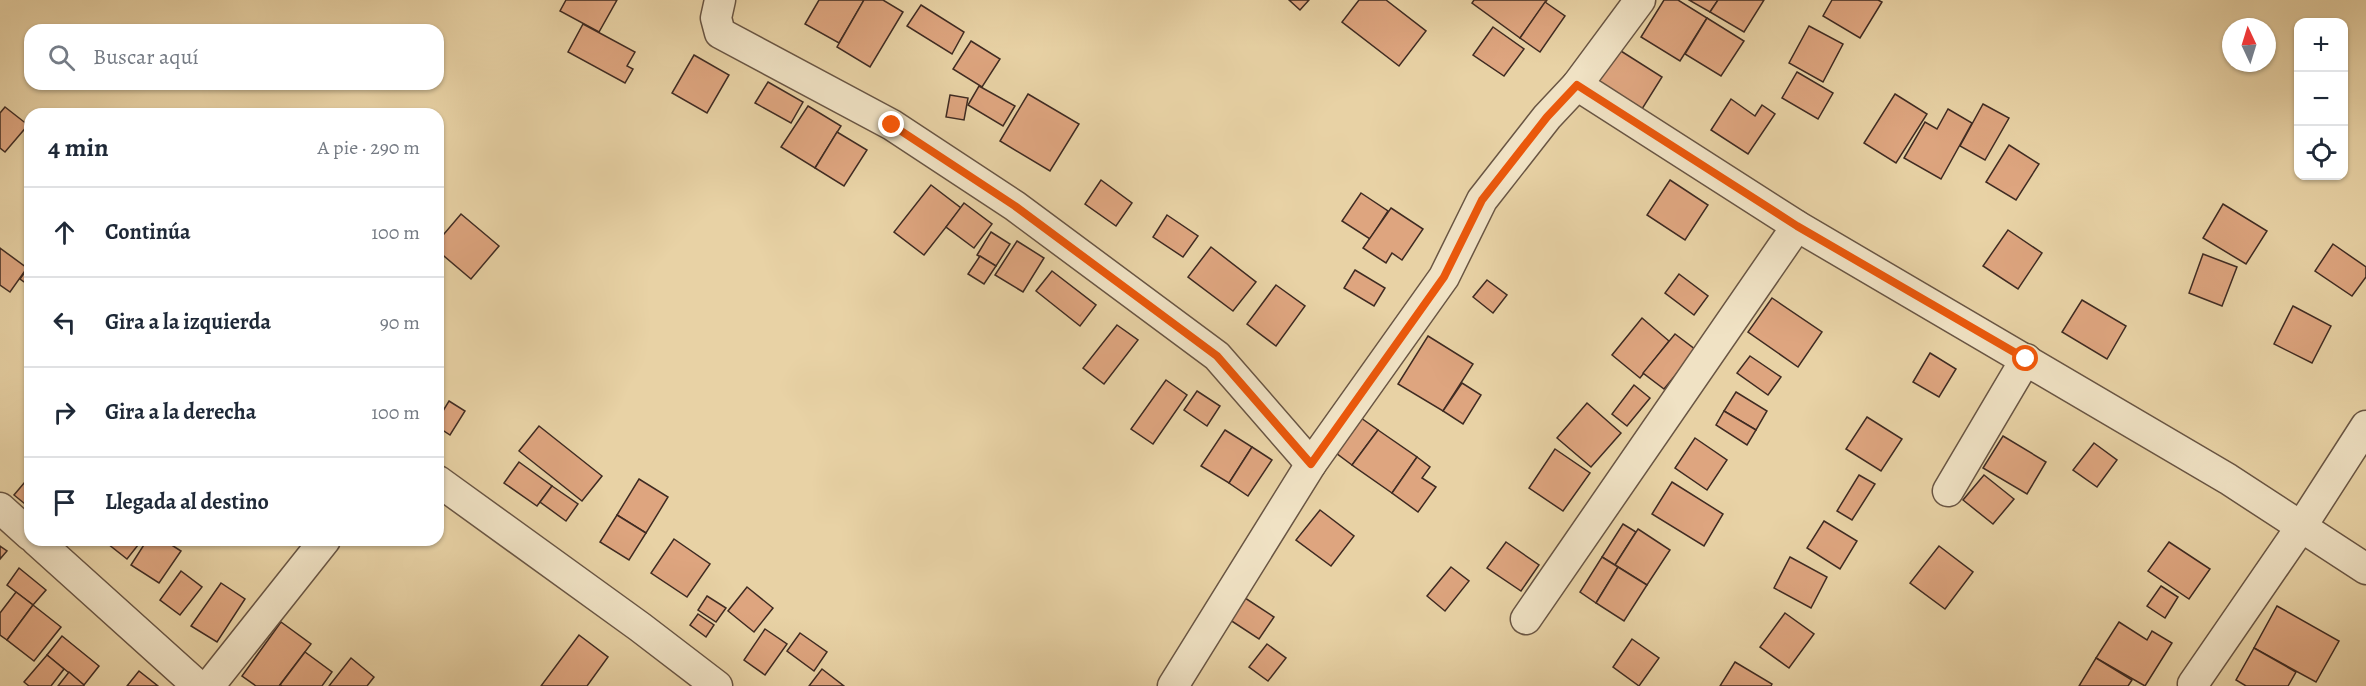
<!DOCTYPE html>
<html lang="es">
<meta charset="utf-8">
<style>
body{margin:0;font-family:Alegreya,serif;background:#f6f6f7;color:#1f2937}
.controls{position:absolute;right:18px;top:18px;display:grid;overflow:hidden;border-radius:12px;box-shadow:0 2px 4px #0004}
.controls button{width:54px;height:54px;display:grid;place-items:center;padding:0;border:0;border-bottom:2px solid #e0e1e3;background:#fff;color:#1f2937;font:30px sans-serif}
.compass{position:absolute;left:2222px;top:18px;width:54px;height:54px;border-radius:50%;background:#fff;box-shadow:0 2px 4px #0004;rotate:356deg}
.stop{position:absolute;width:18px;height:18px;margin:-14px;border:4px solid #ea580c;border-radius:50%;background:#fff}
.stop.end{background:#ea580c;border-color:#fff;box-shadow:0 2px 6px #0008}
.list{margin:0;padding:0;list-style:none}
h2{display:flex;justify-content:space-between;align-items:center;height:78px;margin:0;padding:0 24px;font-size:26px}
h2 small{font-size:20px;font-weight:400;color:#747a83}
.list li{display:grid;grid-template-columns:39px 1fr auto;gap:18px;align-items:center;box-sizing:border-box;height:90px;padding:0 24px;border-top:2px solid #e0e1e3}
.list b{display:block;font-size:22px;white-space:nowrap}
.list em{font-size:20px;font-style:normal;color:#747a83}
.icon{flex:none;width:33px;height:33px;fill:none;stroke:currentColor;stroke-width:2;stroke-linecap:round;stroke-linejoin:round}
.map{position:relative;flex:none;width:2366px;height:686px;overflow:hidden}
.search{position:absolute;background:#fff;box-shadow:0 2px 4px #0004;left:24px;top:24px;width:420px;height:66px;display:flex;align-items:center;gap:15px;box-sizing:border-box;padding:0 21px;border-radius:18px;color:#747a83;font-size:22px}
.panel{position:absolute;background:#fff;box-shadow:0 2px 4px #0004;left:24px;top:108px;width:420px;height:438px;border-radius:18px}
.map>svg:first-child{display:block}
.building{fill:#dea57f;stroke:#3f2b22;stroke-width:1.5}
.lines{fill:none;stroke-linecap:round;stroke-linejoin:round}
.minor-casing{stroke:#695543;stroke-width:33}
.minor{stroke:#f0e2c4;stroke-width:30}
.route{stroke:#ea580c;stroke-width:8}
</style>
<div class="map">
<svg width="2366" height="686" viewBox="0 0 2366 686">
<rect width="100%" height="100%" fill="#e8d2a5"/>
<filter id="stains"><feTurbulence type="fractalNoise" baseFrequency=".00333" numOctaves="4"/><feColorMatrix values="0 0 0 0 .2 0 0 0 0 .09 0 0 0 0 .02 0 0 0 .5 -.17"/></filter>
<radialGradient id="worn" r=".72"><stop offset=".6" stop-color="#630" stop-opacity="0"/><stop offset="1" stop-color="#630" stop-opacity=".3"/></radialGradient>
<!-- building -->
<g class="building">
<polygon points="566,0 617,0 599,32 560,11"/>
<polygon points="819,0 864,0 839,43 805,24"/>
<polygon points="864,0 883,0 903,12 870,67 837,47"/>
<polygon points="1289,0 1309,0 1300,10"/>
<polygon points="1359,0 1386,0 1426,31 1399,66 1342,22"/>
<polygon points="1474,0 1547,0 1520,38 1472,3"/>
<polygon points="1664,0 1678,0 1707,18 1680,61 1641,37"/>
<polygon points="1689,0 1718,0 1710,12"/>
<polygon points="1718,0 1764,0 1744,32 1710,12"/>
<polygon points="1832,0 1878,0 1882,2 1860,38 1823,16"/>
<polygon points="1545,2 1565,16 1540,52 1520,38"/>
<polygon points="921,5 964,32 952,54 907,26"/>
<polygon points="1707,18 1744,41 1721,76 1685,54"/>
<polygon points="583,24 635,52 627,66 633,69 625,83 568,52"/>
<polygon points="1809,26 1843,44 1823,82 1789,63"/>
<polygon points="1493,27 1524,49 1504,76 1473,55"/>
<polygon points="971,41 1000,59 982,87 953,69"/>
<polygon points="1613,46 1662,77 1642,109 1593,79"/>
<polygon points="694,55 729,75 707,113 672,93"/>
<polygon points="1797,72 1833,93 1818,119 1782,98"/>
<polygon points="768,82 803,102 791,123 755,103"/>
<polygon points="979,86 1015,106 1003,126 968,105"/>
<polygon points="1028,94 1079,124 1050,171 1000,141"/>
<polygon points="1895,94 1927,114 1896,163 1864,143"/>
<polygon points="950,95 968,98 964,120 946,117"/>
<polygon points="1731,99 1755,116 1762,105 1775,114 1748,154 1711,130"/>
<polygon points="1983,104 2009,118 1985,160 1960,146"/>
<polygon points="808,106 841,126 815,168 781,147"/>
<polygon points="5,107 28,125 5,152 0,148 0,113"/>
<polygon points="1948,109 1972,123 1941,179 1904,158 1925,122 1937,129"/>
<polygon points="837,132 867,150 844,186 815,168"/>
<polygon points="2009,145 2039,164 2016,200 1986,182"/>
<polygon points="1101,180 1132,203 1116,226 1085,204"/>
<polygon points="1670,180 1708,205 1685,240 1647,215"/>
<polygon points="931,185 961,208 924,255 894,232"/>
<polygon points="1361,193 1388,211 1370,239 1342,221"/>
<polygon points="964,203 992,224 974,248 946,227"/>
<polygon points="2223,204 2267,231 2246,264 2203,238"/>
<polygon points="1391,208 1423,229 1402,260 1392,253 1386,263 1363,248"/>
<polygon points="461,214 499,246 471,279 438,251 438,241"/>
<polygon points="1167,215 1198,236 1183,257 1153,237"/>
<polygon points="2008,230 2042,253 2018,289 1983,266"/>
<polygon points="991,232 1010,244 996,266 977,255"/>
<polygon points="1017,241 1044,258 1023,292 995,275"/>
<polygon points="2333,244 2366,267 2366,277 2352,296 2315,271"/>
<polygon points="1211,247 1256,282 1233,311 1188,277"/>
<polygon points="0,248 27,268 10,292 0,285"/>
<polygon points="2203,254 2237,267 2222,306 2189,293"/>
<polygon points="980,256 996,266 984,284 968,274"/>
<polygon points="30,265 30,286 20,279"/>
<polygon points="1355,270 1385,288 1374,306 1344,288"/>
<polygon points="1052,271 1096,305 1080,326 1036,291"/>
<polygon points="1679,274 1708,296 1694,315 1665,293"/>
<polygon points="1487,280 1507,295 1493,313 1473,297"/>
<polygon points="1276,285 1305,306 1276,346 1247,324"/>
<polygon points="1772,298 1822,332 1798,367 1748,332"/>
<polygon points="2082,300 2126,326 2107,359 2062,332"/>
<polygon points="2293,306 2331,326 2312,363 2274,344"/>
<polygon points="1642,318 1669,341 1640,378 1612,355"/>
<polygon points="1117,325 1138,340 1104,384 1083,368"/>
<polygon points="1675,334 1696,350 1664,389 1643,373"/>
<polygon points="1428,336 1473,364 1443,411 1398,384"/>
<polygon points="1930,353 1956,369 1939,397 1913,382"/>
<polygon points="1750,356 1781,377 1768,395 1737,373"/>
<polygon points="1166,380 1187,395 1153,444 1131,429"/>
<polygon points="1462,383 1481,395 1463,424 1443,411"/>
<polygon points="1634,385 1650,398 1627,426 1612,414"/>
<polygon points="1197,391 1220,406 1207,426 1184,410"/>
<polygon points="1736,392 1767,411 1756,430 1724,411"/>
<polygon points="449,401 465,411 450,435 438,427 438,419"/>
<polygon points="1587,403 1621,433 1591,467 1557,438"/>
<polygon points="1724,411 1756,430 1747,445 1716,425"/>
<polygon points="1867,417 1902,439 1881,471 1846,449"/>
<polygon points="1361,418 1378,430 1352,465 1336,453"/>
<polygon points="539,426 602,476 582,501 519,451"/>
<polygon points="1225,430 1252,447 1229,483 1201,466"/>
<polygon points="1378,430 1417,457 1392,493 1352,465"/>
<polygon points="2003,436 2046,462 2027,494 1983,468"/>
<polygon points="1695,438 1727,460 1707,490 1675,468"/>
<polygon points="2094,443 2117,460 2097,487 2073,470"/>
<polygon points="1252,447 1272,460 1248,496 1229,483"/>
<polygon points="1555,449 1590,473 1563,511 1529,488"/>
<polygon points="1417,457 1430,467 1422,478 1436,487 1418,512 1392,493"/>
<polygon points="519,462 552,486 537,506 504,483"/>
<polygon points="1859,475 1875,484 1852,520 1837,511"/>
<polygon points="1984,475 2014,499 1993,524 1963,500"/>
<polygon points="30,476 30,508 14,495"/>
<polygon points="639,479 668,497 646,533 617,515"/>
<polygon points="1672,482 1723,514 1704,546 1652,514"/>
<polygon points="552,486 578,504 566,521 540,502"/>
<polygon points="1320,510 1354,536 1331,566 1296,540"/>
<polygon points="617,515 646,533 629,560 600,542"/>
<polygon points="1824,521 1857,541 1840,569 1807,548"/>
<polygon points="1623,524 1636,532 1615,565 1602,557"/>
<polygon points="1638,529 1670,550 1647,585 1615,565"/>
<polygon points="674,539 710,564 687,597 651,573"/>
<polygon points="103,540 142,540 127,559"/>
<polygon points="147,540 164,540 181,551 159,583 131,565"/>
<polygon points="1506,542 1539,565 1521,591 1487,568"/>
<polygon points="2169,542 2210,569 2189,599 2148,571"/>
<polygon points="0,546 7,551 0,559"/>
<polygon points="1939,546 1973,572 1945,609 1910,583"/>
<polygon points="1602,557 1618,567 1596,603 1580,592"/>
<polygon points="1790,557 1827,577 1811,608 1774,588"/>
<polygon points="1451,567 1469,581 1445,611 1427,596"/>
<polygon points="1618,567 1647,585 1624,621 1596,603"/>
<polygon points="19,568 46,590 33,605 7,585"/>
<polygon points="181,571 202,587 180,615 160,600"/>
<polygon points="221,583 245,599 217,642 191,626"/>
<polygon points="2161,586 2178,597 2165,618 2147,606"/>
<polygon points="747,587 773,608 754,632 728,611"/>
<polygon points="16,592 33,605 7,640 0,635 0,613"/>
<polygon points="707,596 726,608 716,622 698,610"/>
<polygon points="1242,596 1274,617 1259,639 1227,618"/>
<polygon points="33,605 61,627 34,661 7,640"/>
<polygon points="2277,606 2339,641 2316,682 2254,648"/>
<polygon points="1785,613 1814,634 1789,668 1760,647"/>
<polygon points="698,614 714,625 706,637 690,625"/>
<polygon points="281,622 311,644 279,686 256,686 242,676"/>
<polygon points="2119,622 2147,640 2152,631 2172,643 2145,686 2096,658"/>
<polygon points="765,629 787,644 765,675 744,660"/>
<polygon points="800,633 827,652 814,671 787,651"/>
<polygon points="579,635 608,657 587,686 541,686"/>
<polygon points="62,636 99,666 84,685 47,655"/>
<polygon points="1632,639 1659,658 1639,686 1613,667"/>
<polygon points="1267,644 1286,658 1268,681 1249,667"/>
<polygon points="2254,648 2296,672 2288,686 2246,686 2236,680"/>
<polygon points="305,652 332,672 322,686 282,686 280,685"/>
<polygon points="47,655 64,669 51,686 29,686 24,682"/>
<polygon points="351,658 374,677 367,686 329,686"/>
<polygon points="2096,658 2132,680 2128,686 2079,686"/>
<polygon points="1735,662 1772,684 1771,686 1720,686"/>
<polygon points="822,669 844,686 809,686"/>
<polygon points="139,671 158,686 127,686"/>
<polygon points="69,672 84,685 83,686 58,686"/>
</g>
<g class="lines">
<!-- minor casing -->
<g class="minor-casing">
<g id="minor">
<polyline points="720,0 716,18 720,33 892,125 1015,206 1217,356 1311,464"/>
<polyline points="1577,85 1797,226 2228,479 2366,569"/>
<polyline points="438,481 640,627 717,686"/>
<polyline points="1948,491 2026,359"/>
<polyline points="0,508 30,535"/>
<polyline points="36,540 198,686"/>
<polyline points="1526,619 1797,226"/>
<polyline points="2193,684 2301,527 2366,426"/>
<polyline points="209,686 325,540"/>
<polyline points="1173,686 1311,464 1444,277 1482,200 1547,117 1577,85 1640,0"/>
</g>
</g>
<!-- minor -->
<use href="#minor" class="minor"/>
</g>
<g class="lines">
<!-- route -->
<polyline class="route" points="892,125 1015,206 1217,356 1311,464 1444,277 1482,200 1547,117 1577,85 1797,226 2026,359"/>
</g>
<rect width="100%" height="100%" filter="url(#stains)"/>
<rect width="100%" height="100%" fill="url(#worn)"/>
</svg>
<div class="controls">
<button>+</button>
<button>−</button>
<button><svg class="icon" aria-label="locate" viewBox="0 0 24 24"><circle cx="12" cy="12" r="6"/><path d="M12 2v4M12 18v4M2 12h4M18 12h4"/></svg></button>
</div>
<svg class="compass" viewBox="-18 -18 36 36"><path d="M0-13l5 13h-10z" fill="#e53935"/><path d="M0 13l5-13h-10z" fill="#747a83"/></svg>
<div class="stop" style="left:2026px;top:359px"></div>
<div class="stop end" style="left:892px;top:125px"></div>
<div class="search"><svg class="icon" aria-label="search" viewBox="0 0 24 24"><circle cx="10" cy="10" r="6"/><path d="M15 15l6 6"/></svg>Buscar aquí</div>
<section class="panel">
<h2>4 min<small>A pie · 290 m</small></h2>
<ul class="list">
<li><svg class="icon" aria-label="ahead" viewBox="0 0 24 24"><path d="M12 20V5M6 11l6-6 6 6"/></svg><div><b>Continúa</b></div><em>100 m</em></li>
<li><svg class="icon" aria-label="left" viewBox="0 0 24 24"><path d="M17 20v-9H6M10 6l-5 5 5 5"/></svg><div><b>Gira a la izquierda</b></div><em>90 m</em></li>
<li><svg class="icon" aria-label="right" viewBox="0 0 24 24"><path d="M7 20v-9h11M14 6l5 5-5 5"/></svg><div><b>Gira a la derecha</b></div><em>100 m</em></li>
<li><svg class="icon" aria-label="arrive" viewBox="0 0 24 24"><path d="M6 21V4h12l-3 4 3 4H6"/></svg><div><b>Llegada al destino</b></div></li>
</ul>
</section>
</div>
